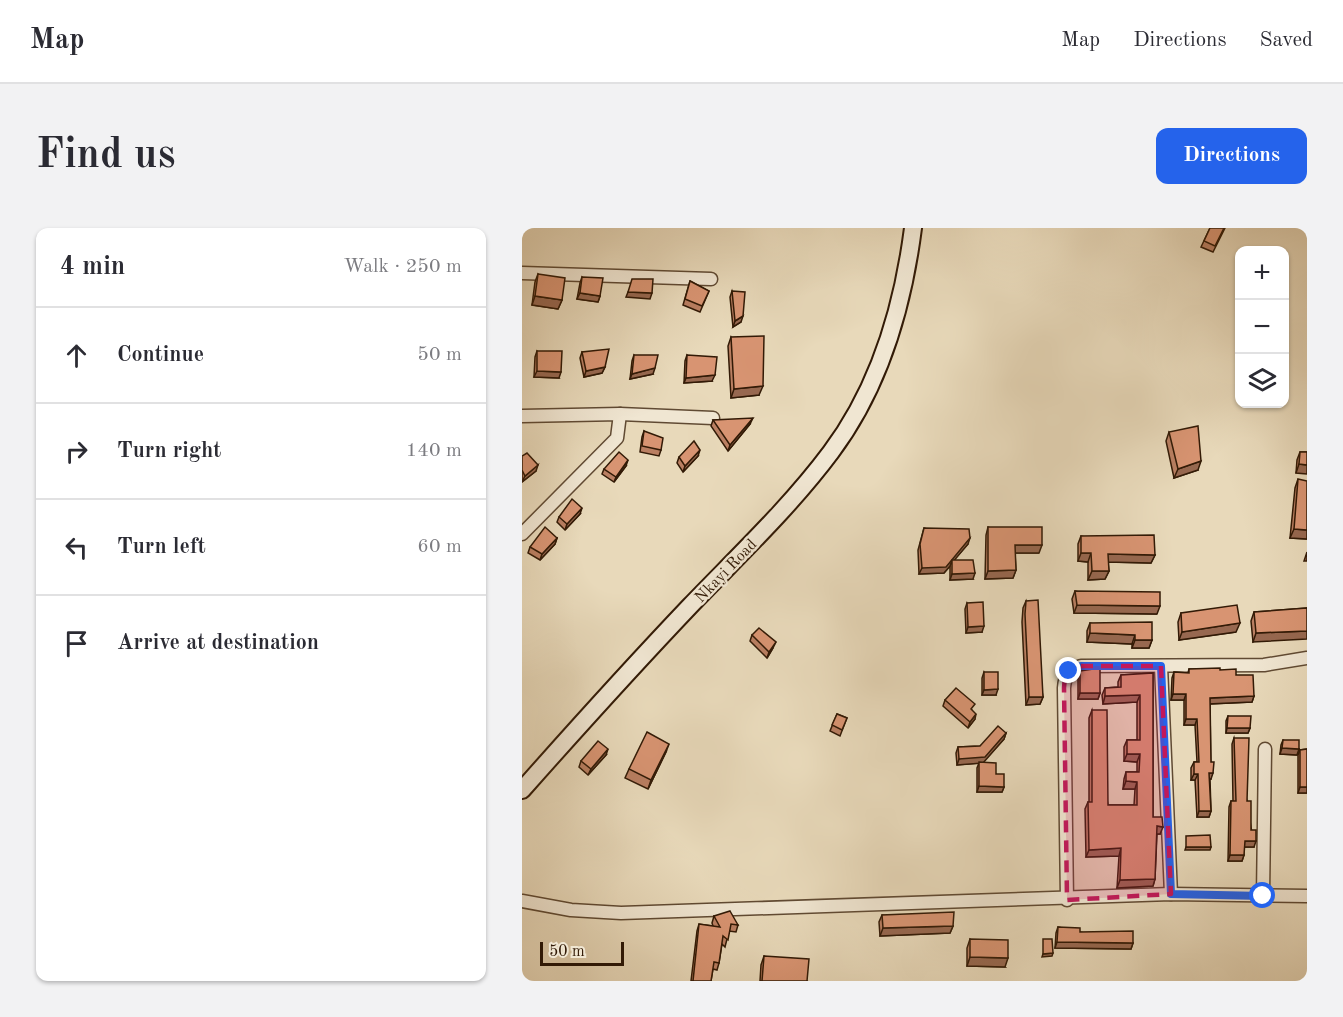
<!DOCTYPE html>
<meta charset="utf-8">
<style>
body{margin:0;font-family:"Old Standard TT",serif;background:#f2f2f3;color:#2b2b33}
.controls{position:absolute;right:18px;top:18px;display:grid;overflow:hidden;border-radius:12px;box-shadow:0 2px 4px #0004}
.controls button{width:54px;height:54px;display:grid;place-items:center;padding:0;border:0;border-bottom:2px solid #e1e1e2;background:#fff;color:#2b2b33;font:30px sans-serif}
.scale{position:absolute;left:18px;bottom:15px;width:84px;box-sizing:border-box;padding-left:6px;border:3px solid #321a06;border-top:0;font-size:16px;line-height:21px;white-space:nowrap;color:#321a06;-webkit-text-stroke:4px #f0e6d2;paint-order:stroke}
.stop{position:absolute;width:18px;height:18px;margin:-14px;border:4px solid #2563eb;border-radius:50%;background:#fff}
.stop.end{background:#2563eb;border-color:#fff;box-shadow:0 2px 6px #0008}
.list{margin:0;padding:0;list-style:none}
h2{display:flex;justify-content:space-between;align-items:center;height:78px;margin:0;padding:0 24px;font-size:26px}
h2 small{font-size:20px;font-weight:400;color:#7c7c81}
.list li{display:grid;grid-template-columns:39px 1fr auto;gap:18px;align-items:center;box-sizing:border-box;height:96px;padding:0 24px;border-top:2px solid #e1e1e2}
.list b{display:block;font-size:22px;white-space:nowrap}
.list em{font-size:20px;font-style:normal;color:#7c7c81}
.icon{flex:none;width:33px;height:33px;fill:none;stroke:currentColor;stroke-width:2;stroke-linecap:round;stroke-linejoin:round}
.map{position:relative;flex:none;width:785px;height:753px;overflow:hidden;border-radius:12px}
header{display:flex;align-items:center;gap:36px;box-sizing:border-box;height:84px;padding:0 30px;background:#fff;border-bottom:2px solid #e1e1e2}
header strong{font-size:28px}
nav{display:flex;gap:33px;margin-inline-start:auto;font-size:21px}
.intro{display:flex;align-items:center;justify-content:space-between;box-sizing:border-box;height:144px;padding:0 36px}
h1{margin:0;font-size:42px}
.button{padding:15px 27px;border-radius:12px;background:#2563eb;color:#fff;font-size:21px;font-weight:700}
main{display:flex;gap:36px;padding:0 36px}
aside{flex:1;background:#fff;border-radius:12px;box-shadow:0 2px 4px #0004}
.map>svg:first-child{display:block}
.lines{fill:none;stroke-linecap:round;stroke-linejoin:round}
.minor-casing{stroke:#604a33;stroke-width:15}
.secondary-casing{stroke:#321a06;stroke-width:20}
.minor{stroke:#f0e6d2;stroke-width:12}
.secondary{stroke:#f0e6d2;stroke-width:16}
.wall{fill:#ba7f62;stroke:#321a06;stroke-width:1.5}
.shaded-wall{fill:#976850;stroke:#321a06;stroke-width:1.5}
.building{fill:#d89472;stroke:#321a06;stroke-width:1.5}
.route{stroke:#2563eb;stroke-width:8}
.marked{fill:#c2185b;fill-opacity:0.2;stroke:#c2185b;stroke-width:4.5;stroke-dasharray:12 8;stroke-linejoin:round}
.labels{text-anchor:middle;stroke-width:5;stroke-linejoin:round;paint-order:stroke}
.street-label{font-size:16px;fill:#321a06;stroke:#f0e6d2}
</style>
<header>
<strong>Map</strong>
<nav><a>Map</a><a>Directions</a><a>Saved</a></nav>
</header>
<div class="intro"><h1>Find us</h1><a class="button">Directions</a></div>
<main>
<aside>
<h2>4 min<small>Walk · 250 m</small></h2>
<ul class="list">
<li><svg class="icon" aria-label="ahead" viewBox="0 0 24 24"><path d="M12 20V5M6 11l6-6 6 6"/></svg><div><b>Continue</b></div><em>50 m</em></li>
<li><svg class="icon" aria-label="right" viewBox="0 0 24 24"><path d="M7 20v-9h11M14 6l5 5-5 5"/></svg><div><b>Turn right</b></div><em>140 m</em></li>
<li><svg class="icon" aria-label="left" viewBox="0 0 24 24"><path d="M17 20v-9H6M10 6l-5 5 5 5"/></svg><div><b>Turn left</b></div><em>60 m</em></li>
<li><svg class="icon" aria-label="arrive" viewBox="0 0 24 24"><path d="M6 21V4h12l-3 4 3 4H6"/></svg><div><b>Arrive at destination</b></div></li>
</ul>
</aside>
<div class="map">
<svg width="785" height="753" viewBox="0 0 785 753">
<rect width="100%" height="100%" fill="#e8d9ba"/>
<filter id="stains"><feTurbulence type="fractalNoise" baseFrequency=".00333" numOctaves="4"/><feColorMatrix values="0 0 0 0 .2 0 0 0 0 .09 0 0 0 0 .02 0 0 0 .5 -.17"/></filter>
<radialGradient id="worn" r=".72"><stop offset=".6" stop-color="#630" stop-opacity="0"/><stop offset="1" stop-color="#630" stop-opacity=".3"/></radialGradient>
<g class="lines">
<!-- minor casing -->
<g class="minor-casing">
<g id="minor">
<polyline points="0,45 189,51"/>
<polyline points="0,188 98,186 191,190"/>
<polyline points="0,306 95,210 98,186"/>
<polyline points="639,438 649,666"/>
<polyline points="741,668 743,521"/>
<path d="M545,672L542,460C543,446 547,443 559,438L742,437L785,430"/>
<polyline points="0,673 49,682 99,685 649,666 785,668"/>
</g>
</g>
<!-- secondary casing -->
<g class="secondary-casing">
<path id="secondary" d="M0,562C55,500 111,438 168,378C216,328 268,279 309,224C357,160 381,78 391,0"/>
</g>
<!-- minor -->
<use href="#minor" class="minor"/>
<!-- secondary -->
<use href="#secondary" class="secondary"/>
</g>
<!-- wall -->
<g class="wall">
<polygon points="688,0 703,0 691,24 679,19"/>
<polygon points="16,46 40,72 36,81 10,77 13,54"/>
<polygon points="60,49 78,68 76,74 55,71 58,55"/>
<polygon points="168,53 187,63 178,84 161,77"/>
<polygon points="210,63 219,94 211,99 208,69"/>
<polygon points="209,109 237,167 209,170 206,118"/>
<polygon points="15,123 37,150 12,149 13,129"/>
<polygon points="60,124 83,139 80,145 62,149 58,130"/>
<polygon points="112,127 131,146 108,151 110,133"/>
<polygon points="165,127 190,153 162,155 163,133"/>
<polygon points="191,192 228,196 206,223 189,198"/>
<polygon points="122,203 139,222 137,228 118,224 120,209"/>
<polygon points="647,204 676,242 652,250 644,213"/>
<polygon points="778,224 785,224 774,245 775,232"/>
<polygon points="0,228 14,243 0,254"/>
<polygon points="176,228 161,244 155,235 157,229"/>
<polygon points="104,238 92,254 80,246 82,241"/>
<polygon points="776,251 785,311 768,310 773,260"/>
<polygon points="58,286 43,302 35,294 37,289"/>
<polygon points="466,299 517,325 493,325 494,342 491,350 463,351 464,307"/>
<polygon points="402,300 446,316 432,332 451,351 428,352 428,338 422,345 397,346 396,322"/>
<polygon points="559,308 633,327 629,335 586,334 587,343 583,351 566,352 566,334 556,333 556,316"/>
<polygon points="35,310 33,316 18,332 6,325 8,319"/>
<polygon points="553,363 635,386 552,385 550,371"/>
<polygon points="504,373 521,469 518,476 504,477 500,394 501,380"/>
<polygon points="445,375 460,404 444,405 443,381"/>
<polygon points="785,380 731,414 729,393 732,384"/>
<polygon points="659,385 714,404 657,412 656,394"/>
<polygon points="568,395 630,412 627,420 610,420 610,416 565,414 565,403"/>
<polygon points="230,407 251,420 245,430 228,413"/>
<polygon points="667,441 698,442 714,447 732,468 730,474 688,476 689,551 688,551 689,583 687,589 675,589 673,552 669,552 669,540 672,534 675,534 673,497 662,497 662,472 649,472 650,450 652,444 666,445"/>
<polygon points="558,443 578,465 576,471 556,471 556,449"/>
<polygon points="462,444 474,467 460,467 460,450"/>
<polygon points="631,445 631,589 638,606 635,606 633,651 631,658 595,660 597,628 564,629 563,581 566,574 567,574 567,490 570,482 586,577 612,577 613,561 601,561 602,551 604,544 615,544 615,534 602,533 602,519 605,512 615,512 615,474 581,476 580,467 583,460 596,459 596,454 599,447"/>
<polygon points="423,472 450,482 453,491 446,500 421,478"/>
<polygon points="315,486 325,490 318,508 308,503"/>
<polygon points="706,488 728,500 726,505 704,505 704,493"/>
<polygon points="484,505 482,511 461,534 474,546 482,559 480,564 455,564 455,540 457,535 435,537 434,525 436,519 458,518"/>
<polygon points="712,510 725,573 732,619 722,619 722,627 720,633 706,633 707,579 709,573 711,573 710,516"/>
<polygon points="761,512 777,521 775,527 758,526 759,517"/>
<polygon points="785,521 785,565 776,565 776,527 778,522"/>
<polygon points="144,524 126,561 103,550 107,541"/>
<polygon points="84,527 66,547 57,539 59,533"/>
<polygon points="360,687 431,698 428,705 358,708 357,694"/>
<polygon points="192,688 216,697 214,704 207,703 203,719 200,716 197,735 195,742 191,741 189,753 169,753 175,703 177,696 191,698 190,695"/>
<polygon points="536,699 558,704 611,715 609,721 533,720 534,705"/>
<polygon points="448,711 483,739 445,738 445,720"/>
<polygon points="242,728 285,753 238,753 239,737"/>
</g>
<!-- shaded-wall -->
<g class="shaded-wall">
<polygon points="106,64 130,65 128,71 104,69"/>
<polygon points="58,65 78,68 76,74 55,71"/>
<polygon points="13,68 40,72 36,81 10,77"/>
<polygon points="221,88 219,94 211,99 213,93"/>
<polygon points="83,139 80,145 62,149 64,143"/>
<polygon points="133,140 131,146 108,151 110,146"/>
<polygon points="15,143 39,144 37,150 12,149"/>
<polygon points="193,147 190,153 162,155 164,150"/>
<polygon points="241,158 237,167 209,170 212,161"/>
<polygon points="231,190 228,196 206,223 208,217"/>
<polygon points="178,222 176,228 161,244 163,238"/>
<polygon points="106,232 104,238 92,254 94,249"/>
<polygon points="679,233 676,242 652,250 656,241"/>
<polygon points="777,236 785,237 785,246 774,245"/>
<polygon points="16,237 14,243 0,254 3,248"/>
<polygon points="60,280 58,286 43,302 45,296"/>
<polygon points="772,301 785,302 785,311 768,310"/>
<polygon points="35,310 33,316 18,332 20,326"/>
<polygon points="448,310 446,316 430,335 430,332 428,338 422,345 397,346 400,340"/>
<polygon points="493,317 520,317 517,325 490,325"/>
<polygon points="785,324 785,333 782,333"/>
<polygon points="559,325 569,325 566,334 556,333"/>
<polygon points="586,326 633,327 629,335 583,334"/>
<polygon points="494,342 491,350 463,351 466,343"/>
<polygon points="570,343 587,343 583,351 566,352"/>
<polygon points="453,345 451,351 428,352 430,346"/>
<polygon points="555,377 638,378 635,386 552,385"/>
<polygon points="718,395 714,404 657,412 660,404"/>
<polygon points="462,398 460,404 444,405 446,399"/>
<polygon points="785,403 785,411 731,414 734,405"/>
<polygon points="568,405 613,407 610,416 565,414"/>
<polygon points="613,412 630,412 627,420 610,420"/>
<polygon points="254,414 251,420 245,430 247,424"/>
<polygon points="476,461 474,467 460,467 462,462"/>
<polygon points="558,465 578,465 576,471 556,471"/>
<polygon points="651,466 664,466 662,472 649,472"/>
<polygon points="618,467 615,474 581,476 583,468"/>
<polygon points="732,468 730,474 686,476 688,470"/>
<polygon points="507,469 521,469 518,476 504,477"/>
<polygon points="454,486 453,491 446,500 448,494"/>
<polygon points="664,491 675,491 673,497 662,497"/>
<polygon points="705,500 728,500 726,505 704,505"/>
<polygon points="484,505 482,511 461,535 435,537 437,531"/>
<polygon points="147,516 144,524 126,561 129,552"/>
<polygon points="760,520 777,521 775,527 758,526"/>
<polygon points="86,521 84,527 66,547 69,541"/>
<polygon points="605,526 618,526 615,534 602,533"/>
<polygon points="687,545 691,545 689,551 685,551"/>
<polygon points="672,546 676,546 673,552 669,552"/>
<polygon points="604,553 615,554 613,561 601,561"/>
<polygon points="457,558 482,559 480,564 455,564"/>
<polygon points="778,559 785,559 785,565 776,565"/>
<polygon points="677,583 689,583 687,589 675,589"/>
<polygon points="635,598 641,599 638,606 632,606"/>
<polygon points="723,613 734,613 732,619 720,619"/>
<polygon points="664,619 689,619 688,622 663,622"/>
<polygon points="599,620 597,628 564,629 567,622"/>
<polygon points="708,627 722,627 720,633 706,633"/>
<polygon points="633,651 631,658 595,660 598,652"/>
<polygon points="431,698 428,705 358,708 361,700"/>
<polygon points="535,714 611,715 609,721 533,720"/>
<polygon points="531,725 530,728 520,729 521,726"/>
<polygon points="448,729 486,730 483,739 445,738"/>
</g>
<!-- building -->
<g class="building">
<polygon points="688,0 702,0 693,18 682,13"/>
<polygon points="16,46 43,50 40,72 13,68"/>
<polygon points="60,49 81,50 78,68 58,65"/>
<polygon points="110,51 131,51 130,65 106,64"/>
<polygon points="168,53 187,63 180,78 163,71"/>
<polygon points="210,63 223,64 221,88 213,93"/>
<polygon points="242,108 241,158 212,161 209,109"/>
<polygon points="87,121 83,139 64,143 60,124"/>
<polygon points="15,123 40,123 39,144 15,143"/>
<polygon points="112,127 136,127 133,140 110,146"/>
<polygon points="165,127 195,129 193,147 164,150"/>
<polygon points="231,190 208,217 191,192"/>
<polygon points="676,198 679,233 656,241 647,204"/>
<polygon points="122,203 141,210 139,222 120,218"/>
<polygon points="172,213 178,222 163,238 157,229"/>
<polygon points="97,224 106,232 94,249 82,241"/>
<polygon points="778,224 785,224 785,237 777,236"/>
<polygon points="5,225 16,237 3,248 0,242 0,228"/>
<polygon points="776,251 785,253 785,302 772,301"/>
<polygon points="50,271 60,280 45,296 37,289"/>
<polygon points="23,299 35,310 20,326 8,319"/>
<polygon points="466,299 520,299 520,317 493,317 494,342 466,343"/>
<polygon points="402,300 447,301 448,310 424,339 400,340 398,316"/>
<polygon points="632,307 633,327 586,326 587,343 570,343 569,325 559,325 559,308"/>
<polygon points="430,332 451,332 453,345 430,346"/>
<polygon points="553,363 638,364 638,378 555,377"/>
<polygon points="516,372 521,469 507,469 503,386 504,373"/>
<polygon points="461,374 462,398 446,399 445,375"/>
<polygon points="715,377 718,395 660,404 659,385"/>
<polygon points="785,380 785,403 734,405 732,384"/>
<polygon points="630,394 630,412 613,412 613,407 568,405 568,395"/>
<polygon points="237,400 254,414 247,424 230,407"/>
<polygon points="578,440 578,465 558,465 558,443"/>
<polygon points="698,440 698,442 714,441 714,447 731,447 732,468 688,470 689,534 692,534 691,545 687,545 689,583 677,583 676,546 672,546 672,534 677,534 675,491 664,491 664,466 651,466 652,444 667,445 667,441"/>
<polygon points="462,444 476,444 476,461 462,462"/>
<polygon points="631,445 631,589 640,589 641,599 635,598 633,651 598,652 599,620 567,622 566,574 570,574 570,482 585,482 586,577 615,577 615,554 604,553 604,544 617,544 618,526 605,526 605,512 618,512 618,467 583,468 583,460 599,459 599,447"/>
<polygon points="434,460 453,476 449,481 454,486 448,494 423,472"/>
<polygon points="315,486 325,490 320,502 310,497"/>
<polygon points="706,488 729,488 728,500 705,500"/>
<polygon points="476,498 484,505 463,529 437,531 436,519 458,518"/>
<polygon points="125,504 147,516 129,552 107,541"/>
<polygon points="712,510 727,510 725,573 729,573 729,602 734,602 734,613 723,613 722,627 708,627 709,573 714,573"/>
<polygon points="761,512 777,512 777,521 760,520"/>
<polygon points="76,513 86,521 69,541 59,533"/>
<polygon points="785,521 785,559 778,559 778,522"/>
<polygon points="457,534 474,535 474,546 482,546 482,559 457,558"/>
<polygon points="688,607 689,619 664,619 664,608"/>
<polygon points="208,683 216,697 209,696 206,712 201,708 197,735 192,734 189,753 171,753 177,696 198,699 192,688"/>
<polygon points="432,684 431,698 361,700 360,687"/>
<polygon points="536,699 558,700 558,704 611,703 611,715 535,714"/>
<polygon points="448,711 486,712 486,730 448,729"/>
<polygon points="521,711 530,711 531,725 521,726"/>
<polygon points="242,728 287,731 285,753 240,753"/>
</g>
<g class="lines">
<!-- route -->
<polyline class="route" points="547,443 559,438 639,438 649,666 741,668"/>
</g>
<!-- marked area -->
<path class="marked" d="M559,438H639L649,666L545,672L542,460L543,448Z"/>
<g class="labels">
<!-- street labels -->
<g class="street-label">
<text transform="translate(203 342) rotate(-46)" y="6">Nkayi Road</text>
</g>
</g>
<rect width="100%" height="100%" filter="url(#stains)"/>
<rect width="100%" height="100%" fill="url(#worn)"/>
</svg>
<div class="controls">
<button>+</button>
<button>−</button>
<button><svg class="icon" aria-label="layers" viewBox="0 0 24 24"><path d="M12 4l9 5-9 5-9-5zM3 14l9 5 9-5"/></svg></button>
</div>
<div class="scale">50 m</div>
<div class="stop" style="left:741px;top:668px"></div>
<div class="stop end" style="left:547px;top:443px"></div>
</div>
</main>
